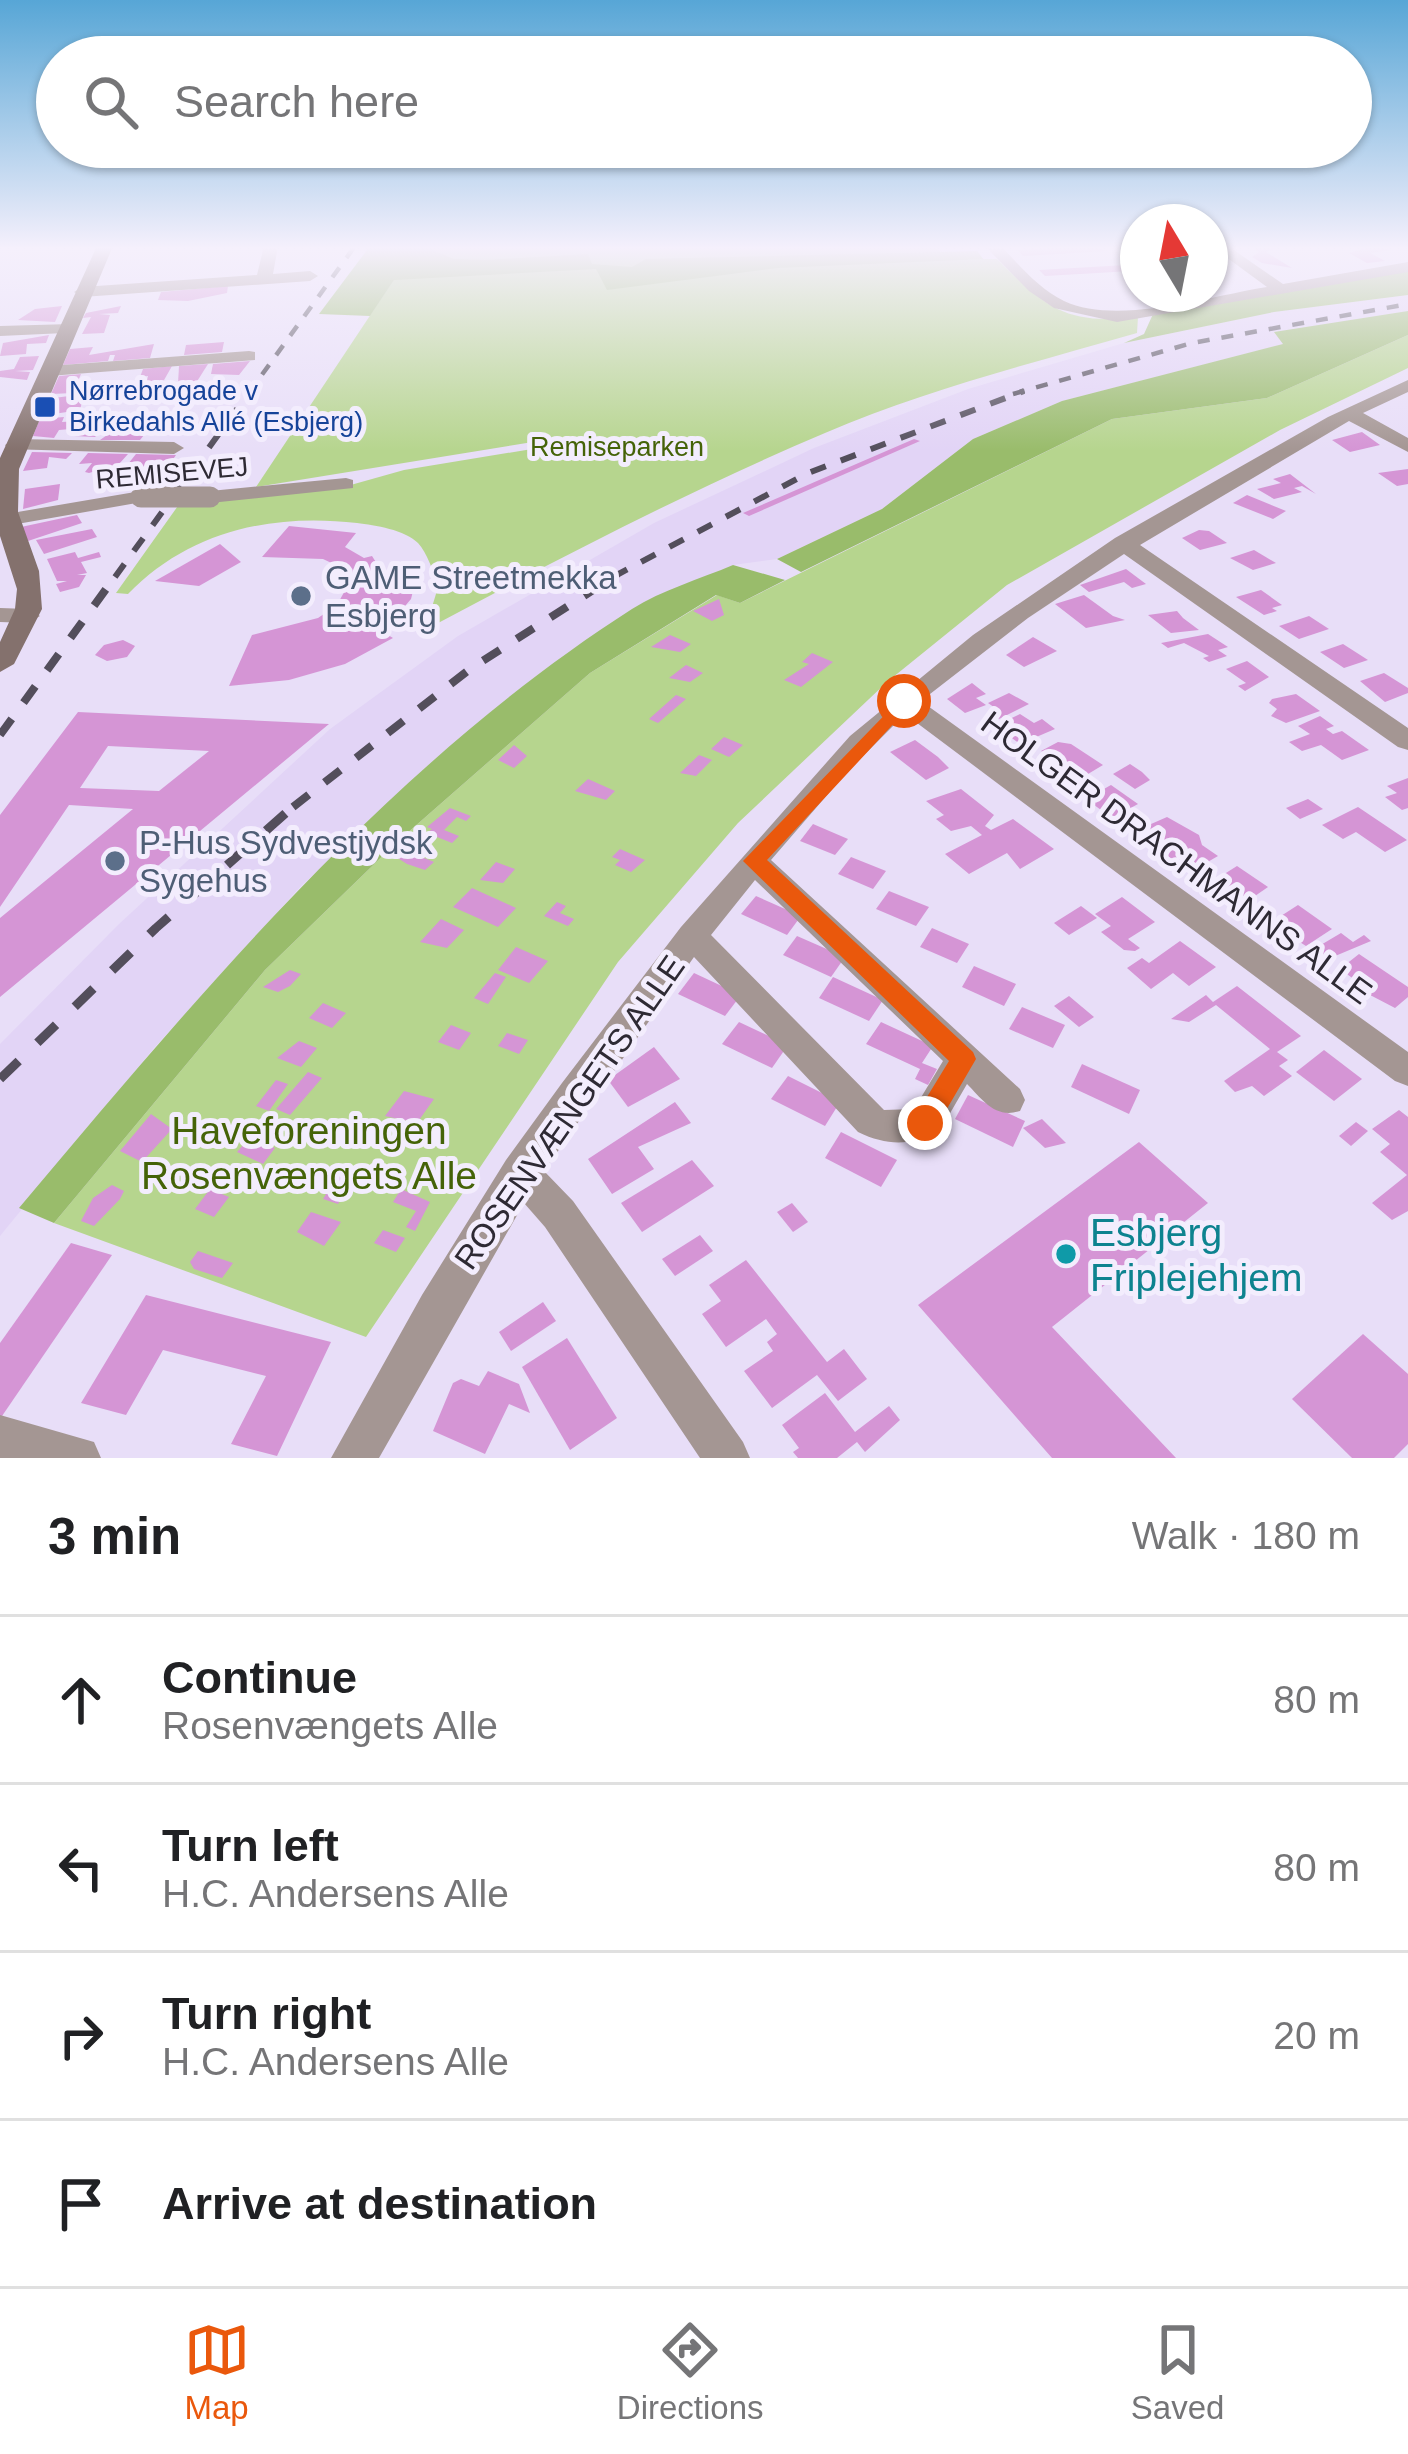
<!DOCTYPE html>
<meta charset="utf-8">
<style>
body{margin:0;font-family:Helvetica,sans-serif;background:#f6f6f6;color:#202124}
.compass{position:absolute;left:1120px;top:204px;width:108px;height:108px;border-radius:50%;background:#fff;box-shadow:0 3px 9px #0004;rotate:350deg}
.stop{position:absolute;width:36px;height:36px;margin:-27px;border:9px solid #ea580c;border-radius:50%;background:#fff}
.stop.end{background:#ea580c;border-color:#fff;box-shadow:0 3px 12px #0008}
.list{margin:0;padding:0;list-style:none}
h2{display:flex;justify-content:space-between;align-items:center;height:156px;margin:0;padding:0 48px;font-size:51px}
h2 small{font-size:39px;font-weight:400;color:#757577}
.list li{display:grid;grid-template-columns:78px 1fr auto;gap:36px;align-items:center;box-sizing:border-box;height:168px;padding:0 48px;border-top:3px solid #e0e0e0}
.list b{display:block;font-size:45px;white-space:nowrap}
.list p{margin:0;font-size:39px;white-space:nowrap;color:#757577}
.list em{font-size:39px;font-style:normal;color:#757577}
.icon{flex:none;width:66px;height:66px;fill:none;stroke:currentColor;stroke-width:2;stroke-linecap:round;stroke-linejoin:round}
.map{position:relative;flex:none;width:1408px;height:1458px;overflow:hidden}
.search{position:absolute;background:#fff;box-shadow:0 3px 9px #0004;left:36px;right:36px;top:36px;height:132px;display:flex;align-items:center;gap:30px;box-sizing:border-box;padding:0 42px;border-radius:66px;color:#757577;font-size:45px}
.sheet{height:828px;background:#fff}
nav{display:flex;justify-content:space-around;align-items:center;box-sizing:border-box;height:168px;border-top:3px solid #e0e0e0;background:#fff;font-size:33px;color:#757577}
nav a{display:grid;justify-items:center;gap:6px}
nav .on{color:#ea580c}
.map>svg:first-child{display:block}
.built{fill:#e2d4f6}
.green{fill:#b6d58e}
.forest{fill:#99bc6b}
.building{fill:#d595d5;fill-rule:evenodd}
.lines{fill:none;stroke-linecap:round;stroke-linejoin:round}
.street{fill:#a49693;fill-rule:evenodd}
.secondary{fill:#84716d;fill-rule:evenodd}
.rail-far3{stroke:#534e5b;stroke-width:4.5;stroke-dasharray:12 12;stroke-linecap:butt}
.rail-far2{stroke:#534e5b;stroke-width:6;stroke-dasharray:16 16;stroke-linecap:butt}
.rail-far1{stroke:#534e5b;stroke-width:8;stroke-dasharray:20 20;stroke-linecap:butt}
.rail{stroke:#534e5b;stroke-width:9;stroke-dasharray:26 26;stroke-linecap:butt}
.street-bridge{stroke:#a49693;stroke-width:21}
.route{fill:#ea580c}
.transit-dot{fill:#1a4fb4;stroke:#f3edfd;stroke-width:4.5}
.service-dot{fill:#5c6f8a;stroke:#f3edfd;stroke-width:4.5}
.culture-dot{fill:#0f9aa8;stroke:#f3edfd;stroke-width:4.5}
.labels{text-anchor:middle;stroke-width:10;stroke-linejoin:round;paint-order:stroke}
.far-transit-label{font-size:27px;fill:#164399;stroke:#f3edfd;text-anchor:start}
.far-park-label{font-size:27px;fill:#456308;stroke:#f3edfd}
.far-street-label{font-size:27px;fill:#2e2a34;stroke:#f3edfd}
.service-label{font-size:33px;fill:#4e5e75;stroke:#f3edfd;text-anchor:start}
.street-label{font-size:33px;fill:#2e2a34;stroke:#f3edfd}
.near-park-label{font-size:39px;fill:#456308;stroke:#f3edfd}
.near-culture-label{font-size:39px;fill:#0d838f;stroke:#f3edfd;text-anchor:start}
</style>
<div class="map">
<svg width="1408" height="1458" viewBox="0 0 1408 1458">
<rect width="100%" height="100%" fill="#e8def8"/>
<!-- built -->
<polygon class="built" points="1408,295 1408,311 1275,333 1284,344 1062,401 973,439 882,509 777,559 733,565 425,772 302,885 154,1048 0,1236 0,1044 119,924 330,729 458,636 654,523 814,448 968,389 1124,343 1274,312"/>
<!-- green -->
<g class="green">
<path d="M404,246H935L942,254L977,251L983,259H997C1047,308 1065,325 1138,317L1137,333C1033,363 925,390 825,433C688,491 556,560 425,630L439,584C433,573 427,552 418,543C405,530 375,525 357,523C272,513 189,531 128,594L116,593L180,503L340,488L404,470L532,449L539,441L256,487L393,281Z"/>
<polygon points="1408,335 1408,368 1280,430 1007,585 887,682 738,823 618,962 366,1337 54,1223 265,970 397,842 590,673 717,595 740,603 1112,419 1267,398"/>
</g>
<!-- forest -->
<g class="forest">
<polygon points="370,246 423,246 454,259 485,260 588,254 592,264 632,267 646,259 977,251 983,259 778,268 607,290 596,269 394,280 370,316 319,314"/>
<polygon points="1408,270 1408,295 1274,312 1124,343 1144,334 1153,314"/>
<polygon points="1408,311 1408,335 1267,398 1112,419 801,572 777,559 882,509 973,439 1062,401 1283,344 1274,332"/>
<path d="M733,565L785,580L740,603L716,595L590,673L397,842L265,970L54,1223L19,1208C202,991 390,764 632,609C662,590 700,579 733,565Z"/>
</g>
<!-- building -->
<g class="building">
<polygon points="1088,246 1108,251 1023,256 1018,250"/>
<polygon points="1250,246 1280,246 1266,252 1292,268 1262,263 1252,257 1259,252"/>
<polygon points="1372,246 1391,250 1370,253 1385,261 1367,263 1349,253"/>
<polygon points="1126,265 1132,271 1045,276 1039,270"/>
<polygon points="228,286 227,293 188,301 158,300 161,292"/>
<polygon points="62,306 55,322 18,320 35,309"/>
<polygon points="121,306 118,313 99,314 110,315 104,333 82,334 91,317 83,318 86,313"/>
<polygon points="49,335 46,343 27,344 26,354 0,356 3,343"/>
<polygon points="224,342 222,352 184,355 186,345"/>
<polygon points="154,344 150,358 113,361 115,355 110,355 108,361 63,365 70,349 93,347 89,355"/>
<polygon points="39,356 33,370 15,371 30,372 27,380 0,377 0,371 14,369 20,357"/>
<polygon points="250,361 239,375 211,374 213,364"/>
<polygon points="208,364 196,383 178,384 179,366"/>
<polygon points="172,366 159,389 145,388 148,376 140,377 143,369"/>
<polygon points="81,374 73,393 51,394 59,376"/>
<polygon points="84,394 80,410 47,415 54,398"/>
<polygon points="180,414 196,415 185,427 197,426 190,434 154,433 161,425 148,425 162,416 169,416 162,424 172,425"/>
<polygon points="64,417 62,422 96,420 91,426 105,426 95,437 74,436 82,428 59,430 54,438 33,436 40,419"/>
<polygon points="130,419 143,420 134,430 148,430 140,440 100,440"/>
<polygon points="1362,432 1380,445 1350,452 1332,440"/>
<polygon points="914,439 920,441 749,516 743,513"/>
<polygon points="72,453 66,459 49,457 47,468 23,471 32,452"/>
<polygon points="88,453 128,454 119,464 89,473 85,472 92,463 79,464"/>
<polygon points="136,454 176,455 169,465 144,469 132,484 123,484 139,464 128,464"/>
<polygon points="1408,469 1408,484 1397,486 1378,473"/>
<polygon points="1290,474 1316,494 1302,486 1294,488 1302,492 1274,499 1257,489 1281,483 1273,479"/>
<polygon points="60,484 58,500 23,509 25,489"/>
<polygon points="1247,495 1286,511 1273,519 1233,503"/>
<polygon points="77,515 82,523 28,541 21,527"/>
<polygon points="289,526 356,533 345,547 364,558 372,556 388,581 416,579 411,599 383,632 393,638 345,664 289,680 229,686 252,635 318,618 337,605 348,585 340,567 323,559 262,557"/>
<polygon points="92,529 97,537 44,554 36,540"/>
<polygon points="1199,530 1209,531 1227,543 1200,550 1182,538"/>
<polygon points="220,544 241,562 199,586 155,581"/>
<polygon points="1254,550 1276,563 1253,570 1230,558"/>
<polygon points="75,552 78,558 99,552 101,557 81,562 87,573 77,575 86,575 79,587 60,592 56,584 67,581 57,581 47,559"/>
<polygon points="1126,569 1146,584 1132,588 1124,582 1089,592 1080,585"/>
<polygon points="1261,590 1282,605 1272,608 1277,611 1264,615 1236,597"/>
<polygon points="1084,595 1113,616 1125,620 1086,628 1055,604"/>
<polygon points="719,599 724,615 712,621 693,611"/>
<polygon points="1177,611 1183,618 1199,630 1171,633 1148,615"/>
<polygon points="1309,616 1329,629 1299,639 1279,626"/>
<polygon points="1208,634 1228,647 1218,650 1227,656 1209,662 1203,658 1209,656 1184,643 1168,648 1161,643"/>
<polygon points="670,635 691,644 680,652 651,647"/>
<polygon points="1033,637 1057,651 1024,667 1006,655"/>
<polygon points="123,640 135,646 127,657 107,661 95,655 104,645"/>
<polygon points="1343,644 1368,660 1344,668 1320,652"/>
<polygon points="812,653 833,662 801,687 784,680 809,664 802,662"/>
<polygon points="1247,661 1269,677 1245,691 1238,686 1246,683 1226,669"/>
<polygon points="686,665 703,673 690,682 669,678"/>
<polygon points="1384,673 1408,688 1408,693 1385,702 1360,681"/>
<polygon points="972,683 986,694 976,698 986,705 965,713 947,699"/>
<polygon points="1009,693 1029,704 999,719 991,713 998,710 988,703"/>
<polygon points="1296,694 1320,711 1286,723 1271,716 1277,709 1269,703 1272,699"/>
<polygon points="676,695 686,699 658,723 649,719"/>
<path d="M78,712L329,724L0,997V918L133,809L69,805L0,907V815ZM108,746L209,751L159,791L80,788Z"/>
<polygon points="1020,714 1034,723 1042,719 1055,729 1020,744 995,726"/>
<polygon points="1320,716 1334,726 1326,729 1333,734 1342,731 1369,750 1342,760 1321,745 1302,751 1289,742 1310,734 1298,726"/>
<polygon points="724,737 743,745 729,757 711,749"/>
<polygon points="915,740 938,757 949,768 926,780 890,752"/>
<polygon points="1058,742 1071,744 1103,765 1073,783 1040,759 1048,755 1041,751"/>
<polygon points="514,745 527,756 514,768 498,760"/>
<polygon points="699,755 712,760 696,776 680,773"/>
<polygon points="1130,764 1142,772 1150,780 1135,789 1113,774"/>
<polygon points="1408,778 1408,808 1402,810 1385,797 1397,793 1387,786"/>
<polygon points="588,779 615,791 606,800 575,791"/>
<polygon points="1111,785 1138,804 1112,818 1086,799"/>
<polygon points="961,789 994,815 985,826 991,830 1013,819 1054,849 1020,869 1007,853 969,874 945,854 982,835 971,826 951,831 936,819 944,815 926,801"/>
<polygon points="1308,799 1323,809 1300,819 1286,808"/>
<polygon points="1358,807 1407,840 1385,852 1356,832 1343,839 1322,825"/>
<polygon points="450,808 471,816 466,821 457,817 444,830 459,836 452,843 427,833 432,829 427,827"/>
<polygon points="1167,817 1199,835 1202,845 1218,856 1192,871 1148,844 1143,836 1149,833 1142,828"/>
<polygon points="813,824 848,839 835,855 800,841"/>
<polygon points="400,848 434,862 425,870 407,864 393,855"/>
<polygon points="620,849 645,860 631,872 615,865 620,860 612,857"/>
<polygon points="851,857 886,871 873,889 838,874"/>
<polygon points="496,862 515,869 503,883 480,880"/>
<polygon points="1237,866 1268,887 1242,905 1210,883"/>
<polygon points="472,888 516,908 498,927 453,907"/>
<polygon points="889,891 929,907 916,926 876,909"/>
<polygon points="756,896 801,916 787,935 741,914"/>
<polygon points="1122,897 1155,922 1128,939 1140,948 1135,951 1124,950 1101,932 1111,926 1095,914"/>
<polygon points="557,902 566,906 560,913 574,919 568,926 544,916"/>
<polygon points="1298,905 1332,929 1306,946 1270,923"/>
<polygon points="1081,906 1097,918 1069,935 1054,923"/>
<polygon points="441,919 464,930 447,948 420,942"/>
<polygon points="932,928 969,944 957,963 920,947"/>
<polygon points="1341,933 1353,942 1364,935 1371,941 1328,959 1314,949"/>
<polygon points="797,936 845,957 831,977 783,955"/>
<polygon points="1180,941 1216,967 1189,986 1173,973 1151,989 1127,968 1142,958 1149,963"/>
<polygon points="516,947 548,961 529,983 498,970"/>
<polygon points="1359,954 1408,987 1408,997 1395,1008 1349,984 1355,980 1340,969"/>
<polygon points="974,966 1016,984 1004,1006 962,987"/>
<polygon points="290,970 301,974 290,986 278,992 263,987"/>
<polygon points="495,973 506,977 488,1004 474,998"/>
<polygon points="694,973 741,995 725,1016 678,994"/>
<polygon points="833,977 883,1000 869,1021 819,998"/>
<polygon points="1237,986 1301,1036 1277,1052 1288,1060 1279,1066 1292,1076 1264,1096 1252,1086 1235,1092 1224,1081 1270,1049 1216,1005 1189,1022 1171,1019 1206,995 1213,1002"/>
<polygon points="1069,996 1094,1017 1079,1027 1054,1006"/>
<polygon points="323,1003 346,1013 332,1028 309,1018"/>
<polygon points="1022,1007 1065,1025 1053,1048 1009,1029"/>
<polygon points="739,1022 788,1045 772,1068 722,1044"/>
<polygon points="881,1022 933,1046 922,1063 937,1069 928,1085 915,1079 920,1069 866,1044"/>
<polygon points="451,1025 471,1033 459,1050 438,1042"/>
<polygon points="507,1033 528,1040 519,1054 498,1046"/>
<polygon points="299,1041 317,1048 301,1067 277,1058"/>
<polygon points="654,1047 680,1079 628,1107 608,1080"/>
<polygon points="1324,1050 1362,1079 1334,1101 1296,1072"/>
<polygon points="1082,1064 1140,1090 1129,1114 1071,1087"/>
<polygon points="308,1072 322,1078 290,1115 276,1109"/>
<polygon points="788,1076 840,1102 825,1126 771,1099"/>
<polygon points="276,1080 288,1084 269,1111 256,1106"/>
<polygon points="404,1091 434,1099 417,1123 385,1116"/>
<polygon points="968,1095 1025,1121 1013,1147 955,1119"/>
<polygon points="675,1102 691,1123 638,1147 654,1169 612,1194 588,1159"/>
<polygon points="1399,1110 1408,1117 1408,1211 1392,1220 1372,1203 1407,1175 1380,1152 1390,1144 1372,1129"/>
<polygon points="151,1114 172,1129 142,1162 120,1151"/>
<polygon points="1042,1119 1066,1143 1045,1148 1023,1128"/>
<polygon points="1356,1122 1368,1131 1351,1146 1339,1136"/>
<polygon points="841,1132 897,1160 881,1187 825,1158"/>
<polygon points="250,1137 275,1148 263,1164 237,1152"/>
<polygon points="1139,1142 1208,1203 1052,1327 1176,1458 1052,1458 918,1305"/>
<polygon points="692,1160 714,1186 642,1232 621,1203"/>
<polygon points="342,1168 357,1173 338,1204 323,1199"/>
<polygon points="112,1185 124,1191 120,1199 94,1226 81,1221 93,1198"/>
<polygon points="210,1189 229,1197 214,1217 195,1209"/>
<polygon points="401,1189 430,1202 415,1231 406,1227 416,1211 393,1202"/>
<polygon points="792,1203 808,1222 793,1232 777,1212"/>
<polygon points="311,1212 341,1222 324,1246 297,1232"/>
<polygon points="383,1230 405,1238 396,1252 374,1243"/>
<polygon points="700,1235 713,1251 675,1276 662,1259"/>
<polygon points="71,1243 112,1255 0,1419 0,1343"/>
<polygon points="198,1251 233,1263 222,1278 194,1269 190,1262"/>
<polygon points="746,1260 827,1362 844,1349 867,1379 838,1401 817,1375 772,1408 744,1371 773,1351 767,1342 777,1334 766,1319 726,1347 702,1314 721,1301 709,1285"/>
<polygon points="146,1295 331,1342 277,1456 231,1444 266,1376 163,1350 126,1415 81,1403"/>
<polygon points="543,1302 556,1321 511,1351 499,1332"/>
<polygon points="1363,1334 1408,1374 1408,1444 1394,1458 1352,1458 1292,1399"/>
<polygon points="567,1338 617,1418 570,1450 522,1367"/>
<polygon points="488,1371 519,1384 530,1413 509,1404 485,1454 433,1431 453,1383 461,1379 479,1386"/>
<polygon points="825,1393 855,1432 889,1406 900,1420 865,1452 857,1442 837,1458 798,1458 793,1452 799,1448 782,1425"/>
</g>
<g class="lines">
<!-- street -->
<g class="street">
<polygon points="264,246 278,246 273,274 310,271 318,276 310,281 82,297 74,292 82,287 257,275"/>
<path d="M985,246H1001C1020,266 1039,289 1064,301C1117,326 1210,296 1267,287L1211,246H1228L1283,284L1408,262V272L1117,322L1054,308L1029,291Z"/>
<polygon points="71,324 71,332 65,333 0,336 0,326"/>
<polygon points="249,351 255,352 255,360 49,376 40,371 49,366"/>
<path d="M1408,380V392L1363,413L1408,438V452L1349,421L1140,545L1408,728V750L1398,747L1124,554L1028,618L921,701L1408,1052V1086L1395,1081L905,714L847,772L771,860L1020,1089L1025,1100L1020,1111C995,1119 983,1100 967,1084L938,1134C908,1145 887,1146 858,1132L694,957L544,1171L573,1201L743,1442L750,1458H700L545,1227L524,1203L379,1458H331L422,1295L506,1160L562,1083L681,927L850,736L973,635L1115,538L1328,417ZM755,880L943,1061L914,1109L884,1110L711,935Z"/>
<polygon points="15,439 174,442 184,448 174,454 8,449 5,445"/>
<polygon points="346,478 353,480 353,488 210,503 199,497 210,491"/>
<polygon points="141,491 148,493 148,501 0,527 0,515"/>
<polygon points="0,608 28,609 40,616 28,623 0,622"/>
<polygon points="0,1415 94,1442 101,1458 0,1458"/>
</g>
<!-- secondary -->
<polygon class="secondary" points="97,246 113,246 19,469 18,512 39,571 42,609 14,664 0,672 0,642 15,609 17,589 0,536 0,458"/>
<!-- rail-far3 -->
<g class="rail-far3">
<polyline points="248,394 355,246"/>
<polyline points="1013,394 1192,343 1408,304"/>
</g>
<!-- rail-far2 -->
<g class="rail-far2">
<polyline points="115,577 250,391"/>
<polyline points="613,577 808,473 1024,391"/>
</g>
<!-- rail-far1 -->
<g class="rail-far1">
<polyline points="0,735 117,574"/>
<polyline points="293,807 470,669 618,574"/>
</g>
<!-- rail -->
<polyline class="rail" points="0,1079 156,928 296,804"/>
<!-- street-bridge -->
<polyline class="street-bridge" points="141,497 210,497"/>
</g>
<!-- sky -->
<linearGradient id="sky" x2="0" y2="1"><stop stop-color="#57a6d6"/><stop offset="0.55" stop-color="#f5f0fc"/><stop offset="1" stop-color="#f5f0fc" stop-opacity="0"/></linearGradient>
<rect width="1408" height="451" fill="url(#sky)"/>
<!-- route -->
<polygon class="route" points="904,695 914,701 911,705 767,860 973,1052 976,1059 934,1131 925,1134 911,1123 949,1061 743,861"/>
<!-- markers -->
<rect class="transit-dot" x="33" y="395" width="24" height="24" rx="6"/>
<g class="service-dot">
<circle cx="301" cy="596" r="12"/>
<circle cx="115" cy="861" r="12"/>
</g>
<circle class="culture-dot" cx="1066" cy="1254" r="12"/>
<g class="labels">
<!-- far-transit labels -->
<g class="far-transit-label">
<text x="69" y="400">Nørrebrogade v<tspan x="69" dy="31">Birkedahls Allé (Esbjerg)</tspan></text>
</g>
<!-- far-park labels -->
<g class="far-park-label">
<text x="617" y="456">Remiseparken</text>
</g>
<!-- far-street labels -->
<g class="far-street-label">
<text transform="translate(172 473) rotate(-5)" y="9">REMISEVEJ</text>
</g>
<!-- service labels -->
<g class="service-label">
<text x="325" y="589">GAME Streetmekka<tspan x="325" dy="38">Esbjerg</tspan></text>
<text x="139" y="854">P-Hus Sydvestjydsk<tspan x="139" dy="38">Sygehus</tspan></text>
</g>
<!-- street labels -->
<g class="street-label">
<text transform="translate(1177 857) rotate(36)" y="12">HOLGER DRACHMANNS ALLE</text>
<text transform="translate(569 1112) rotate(-55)" y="12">ROSENVÆNGETS ALLE</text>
</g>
<!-- near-park labels -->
<g class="near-park-label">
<text x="309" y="1144">Haveforeningen<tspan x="309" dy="45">Rosenvængets Alle</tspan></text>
</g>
<!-- near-culture labels -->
<g class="near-culture-label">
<text x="1090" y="1246">Esbjerg<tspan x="1090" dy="45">Friplejehjem</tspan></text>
</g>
</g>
</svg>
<svg class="compass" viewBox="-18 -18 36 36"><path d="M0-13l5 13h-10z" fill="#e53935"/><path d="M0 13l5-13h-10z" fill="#757577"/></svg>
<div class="stop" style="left:904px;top:701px"></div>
<div class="stop end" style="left:925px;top:1123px"></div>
<div class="search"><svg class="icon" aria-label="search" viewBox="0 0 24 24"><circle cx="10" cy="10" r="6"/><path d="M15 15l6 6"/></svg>Search here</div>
</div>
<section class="sheet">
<h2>3 min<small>Walk · 180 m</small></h2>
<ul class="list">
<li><svg class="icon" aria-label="ahead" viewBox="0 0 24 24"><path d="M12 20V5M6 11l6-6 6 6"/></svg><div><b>Continue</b><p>Rosenvængets Alle</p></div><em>80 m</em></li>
<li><svg class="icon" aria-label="left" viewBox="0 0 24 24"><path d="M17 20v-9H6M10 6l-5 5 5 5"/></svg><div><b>Turn left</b><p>H.C. Andersens Alle</p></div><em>80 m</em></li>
<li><svg class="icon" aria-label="right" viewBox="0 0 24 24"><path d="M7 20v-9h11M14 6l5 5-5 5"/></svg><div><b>Turn right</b><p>H.C. Andersens Alle</p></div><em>20 m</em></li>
<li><svg class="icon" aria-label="arrive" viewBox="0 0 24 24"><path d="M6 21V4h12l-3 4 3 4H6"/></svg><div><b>Arrive at destination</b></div></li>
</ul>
</section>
<nav>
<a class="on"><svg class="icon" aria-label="map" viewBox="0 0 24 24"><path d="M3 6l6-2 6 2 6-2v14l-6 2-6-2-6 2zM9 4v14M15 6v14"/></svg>Map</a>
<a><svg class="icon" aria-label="directions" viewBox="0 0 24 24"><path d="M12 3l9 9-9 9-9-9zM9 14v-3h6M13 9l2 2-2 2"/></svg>Directions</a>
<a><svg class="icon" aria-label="saved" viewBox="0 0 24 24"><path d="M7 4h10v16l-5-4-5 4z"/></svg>Saved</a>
</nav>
